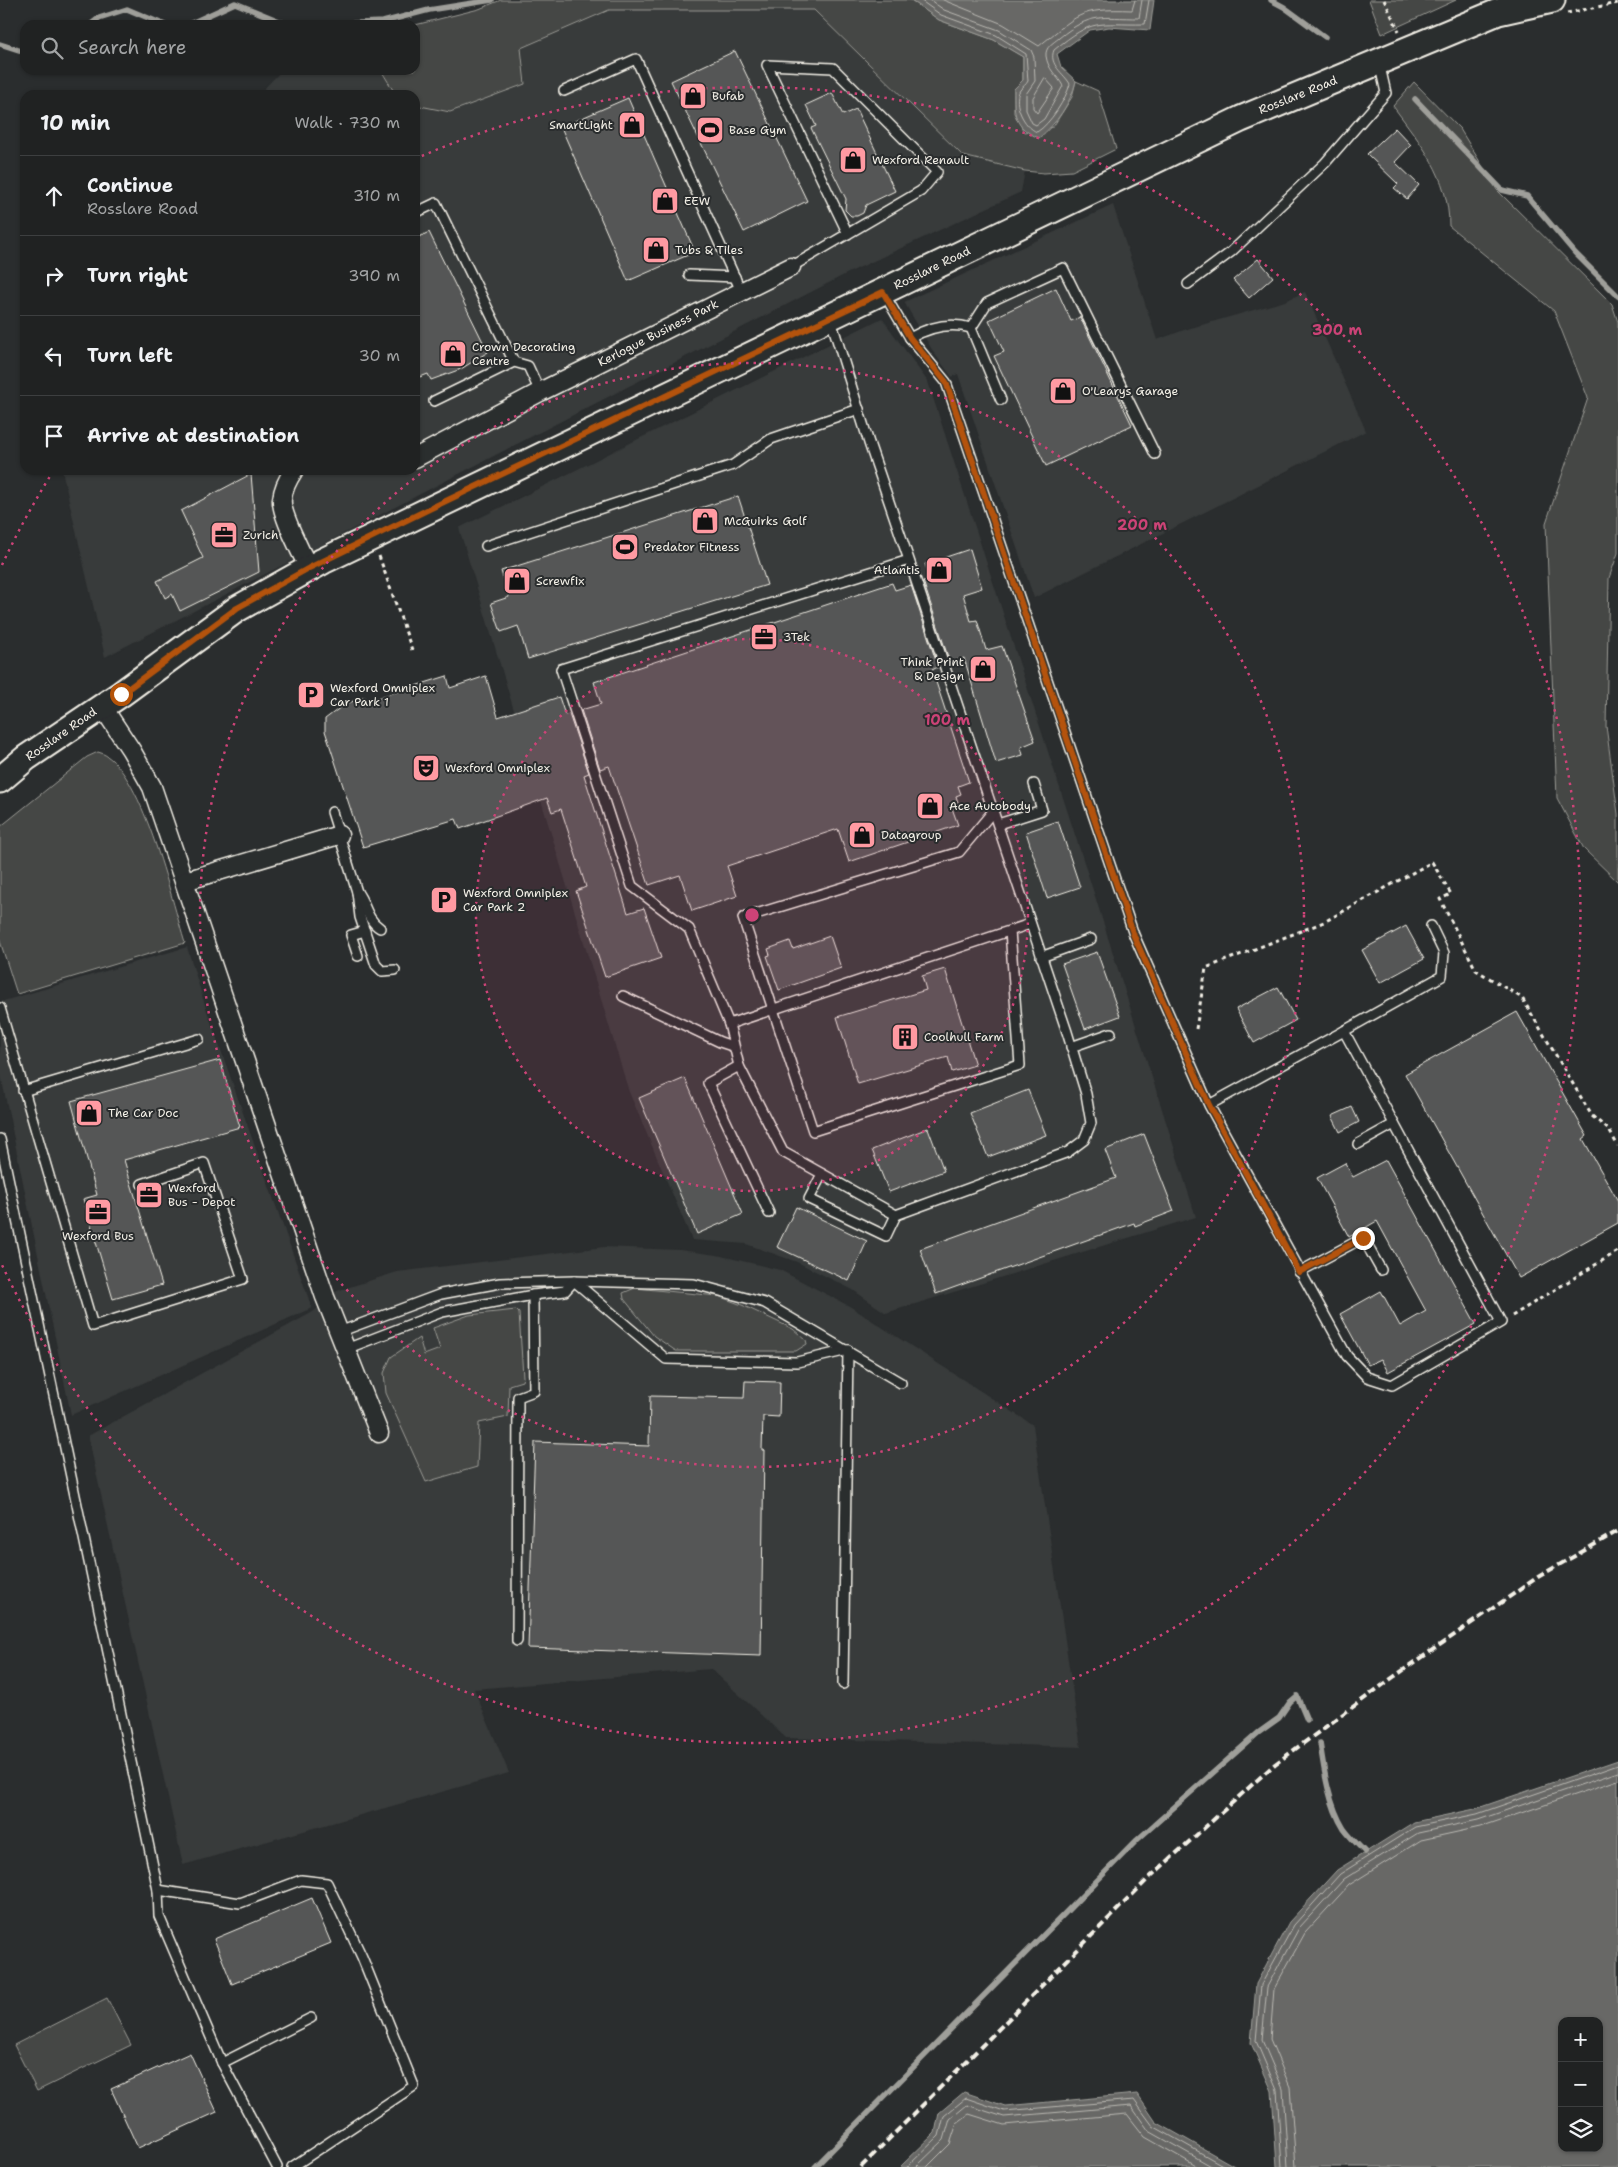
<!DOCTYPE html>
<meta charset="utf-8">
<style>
body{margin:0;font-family:"Shantell Sans",sans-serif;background:#2d2f2f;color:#f1f3f6}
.controls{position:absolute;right:15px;bottom:15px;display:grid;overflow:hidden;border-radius:10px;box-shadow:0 1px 4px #0004}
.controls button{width:45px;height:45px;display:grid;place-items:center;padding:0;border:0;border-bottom:1px solid #3d3f40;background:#202222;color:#f1f3f6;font:25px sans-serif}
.stop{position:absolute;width:15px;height:15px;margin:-11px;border:4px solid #b45309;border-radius:50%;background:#fff}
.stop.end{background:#b45309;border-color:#fff;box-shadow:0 1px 5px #0008}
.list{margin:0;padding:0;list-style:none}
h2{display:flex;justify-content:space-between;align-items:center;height:65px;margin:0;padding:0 20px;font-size:21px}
h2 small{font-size:16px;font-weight:400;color:#a2a4a5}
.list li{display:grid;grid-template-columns:32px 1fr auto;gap:15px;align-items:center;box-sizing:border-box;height:80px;padding:0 20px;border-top:1px solid #3d3f40}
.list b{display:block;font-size:19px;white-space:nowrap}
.list p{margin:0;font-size:16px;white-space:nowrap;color:#a2a4a5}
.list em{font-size:16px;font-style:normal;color:#a2a4a5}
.icon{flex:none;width:28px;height:28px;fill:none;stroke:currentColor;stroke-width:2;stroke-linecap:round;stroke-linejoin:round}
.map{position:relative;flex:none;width:1618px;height:2167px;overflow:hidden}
.search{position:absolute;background:#202222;box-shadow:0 1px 4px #0004;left:20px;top:20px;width:400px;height:55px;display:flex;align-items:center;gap:12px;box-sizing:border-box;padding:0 18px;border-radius:15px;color:#a2a4a5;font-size:19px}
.panel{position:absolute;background:#202222;box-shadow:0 1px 4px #0004;left:20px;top:90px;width:400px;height:385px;border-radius:15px}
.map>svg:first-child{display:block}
.built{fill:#373a3a}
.green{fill:#444645;stroke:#9c9c96}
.water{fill:#676866;stroke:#9f9f9a;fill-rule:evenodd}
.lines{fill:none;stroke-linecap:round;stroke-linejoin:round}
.shore{stroke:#bcbab4;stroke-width:1}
.stream{stroke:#9f9f9a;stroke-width:5.5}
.building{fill:#555756;stroke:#f4f1e8}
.lane-casing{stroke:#f4f1e8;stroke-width:12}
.street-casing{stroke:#f4f1e8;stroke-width:21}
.secondary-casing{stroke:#f4f1e8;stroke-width:29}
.path{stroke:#f4f1e8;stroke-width:3;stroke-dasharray:4 4;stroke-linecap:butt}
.lane{stroke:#2a2d2e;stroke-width:9}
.street{stroke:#2a2d2e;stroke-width:18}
.secondary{stroke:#2a2d2e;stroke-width:25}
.rail{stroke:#f4f1e8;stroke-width:4;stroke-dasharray:8 4;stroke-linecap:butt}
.route{stroke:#b45309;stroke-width:6}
.ring{fill:none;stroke:#cc4377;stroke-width:2.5;stroke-dasharray:2.5 5}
.labels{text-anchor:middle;stroke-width:4;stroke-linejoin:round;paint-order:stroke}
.street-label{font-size:12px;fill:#f4f1e8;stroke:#2a2d2e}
.poi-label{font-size:12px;fill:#f4f1e8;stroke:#2a2d2e;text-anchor:start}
.centre{fill:#cc4377;stroke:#2a2d2e;stroke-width:2.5}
.ring-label{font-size:15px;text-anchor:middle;font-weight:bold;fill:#cc4377;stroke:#2a2d2e;stroke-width:4;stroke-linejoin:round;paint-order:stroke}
</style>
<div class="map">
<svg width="1618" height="2167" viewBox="0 0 1618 2167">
<rect width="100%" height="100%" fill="#2a2d2e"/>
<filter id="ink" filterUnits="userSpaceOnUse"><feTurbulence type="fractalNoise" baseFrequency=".02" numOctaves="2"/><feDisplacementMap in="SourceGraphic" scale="10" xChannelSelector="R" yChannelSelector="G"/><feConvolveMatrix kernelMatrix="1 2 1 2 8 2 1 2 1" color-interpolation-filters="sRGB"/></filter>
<g filter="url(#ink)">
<!-- built -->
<g class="built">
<polygon points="609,10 815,10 963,156 1025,171 1021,192 848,273 105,657 62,470 415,470 415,105 450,112 521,48"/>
<polygon points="282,70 381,70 396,95 258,95"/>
<polygon points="1113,205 1157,340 1184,330 1285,301 1305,292 1366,431 1034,598 958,374 952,377 934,353 904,302"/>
<polygon points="882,318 928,382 1094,893 1196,1217 886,1313 853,1290 797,1262 746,1244 692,1240 629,1092 459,528"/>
<polygon points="187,947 205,1005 312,1308 71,1415 0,1071 0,1002"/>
<polygon points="604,1247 680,1250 717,1255 780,1270 851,1307 1033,1425 1081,1747 786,1738 711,1669 474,1689 509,1773 183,1865 88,1436 313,1312 337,1291 397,1272"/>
</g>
<!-- green -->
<g class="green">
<polygon points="501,0 911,0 939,20 994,40 1023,57 1023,80 1014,89 1014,113 1024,132 1053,127 1072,97 1076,81 1098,91 1116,149 1072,171 1044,173 1025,171 963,156 814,10 609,10 521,48 525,84 450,112 415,105 415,95 396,95 381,70 415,70 415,25 479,9"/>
<polygon points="1369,0 1456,0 1382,34"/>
<path d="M1414,82L1460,129L1497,190L1612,304L1618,322V553L1609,578L1606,726L1618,814V882L1584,849L1557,798L1546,523L1588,398L1554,311L1449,226C1449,176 1421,144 1393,106Z"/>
<path d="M98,752C141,762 172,903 185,943L17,994L0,941V827L87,757Z"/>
<polygon points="635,1288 718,1296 742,1305 793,1329 806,1340 807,1344 796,1351 676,1351 654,1336 624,1299 623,1293"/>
<polygon points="516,1310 519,1313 523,1377 522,1381 509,1385 508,1417 479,1423 477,1467 426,1482 386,1393 384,1373 391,1357 419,1338 424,1355 440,1349 433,1328 469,1315"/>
<polygon points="107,1998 131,2045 37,2091 14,2045"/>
</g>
<!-- water -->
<g class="water">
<path d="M911,0H1154L1150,30L1109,27L1090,30L1057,54L1061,67L1076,81C1071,103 1056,124 1039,138C1013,127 1014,114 1014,89L1023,80V57L994,40L939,20Z"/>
<path d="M1618,1760V2167H1277L1272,2091L1251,2043L1256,1984L1289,1922L1337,1870L1414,1822L1475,1809ZM1562,2021H1599V2148H1562Z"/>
<polygon points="964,2092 1005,2106 1137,2094 1156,2122 1236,2167 900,2167 935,2133 939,2113"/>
</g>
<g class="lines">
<!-- shore -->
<g class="shore">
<path d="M920,0L941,15L996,35L1026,54L1028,81C1026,85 1023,86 1020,90C1012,103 1024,127 1037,132C1050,124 1066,99 1070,84C1064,73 1048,65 1054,50C1094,17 1097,25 1145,24L1149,0"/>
<path d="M930,0L944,10L999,30L1031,50L1034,57L1035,81L1026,94V110L1032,123L1036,125L1044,119L1063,86C1057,75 1048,70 1046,56C1045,47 1053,43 1059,38C1091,12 1102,18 1139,18L1142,0"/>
<path d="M943,0L1003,24L1039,46C1078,15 1078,8 1132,10L1135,0"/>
<polygon points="1045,78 1054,88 1037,113 1033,108 1033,98"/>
<polyline points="907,2167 939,2136 944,2116 966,2098 1004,2111 1134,2100 1153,2126 1226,2167"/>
<polyline points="916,2167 944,2140 950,2119 967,2105 1004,2117 1131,2106 1149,2131 1213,2167"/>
<polyline points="927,2167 950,2144 957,2123 969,2114 1004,2125 1127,2114 1145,2137 1198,2167"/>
<polyline points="1282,2167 1277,2090 1256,2041 1261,1985 1294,1925 1340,1874 1415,1827 1477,1814 1618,1765"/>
<polyline points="1288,2167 1283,2089 1262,2040 1267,1987 1299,1928 1344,1879 1418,1833 1478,1820 1618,1772"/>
<polyline points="1296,2167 1290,2087 1270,2039 1274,1989 1305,1933 1349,1885 1421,1840 1480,1827 1618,1780"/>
</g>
<!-- stream -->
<g class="stream">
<polyline points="1271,0 1284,7 1325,37"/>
<polyline points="90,25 99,18 127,9 165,25"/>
<polyline points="187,25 235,3 289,25"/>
<polyline points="313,25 383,22 429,10 492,0"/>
<polyline points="0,44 25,52"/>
<polyline points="1415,99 1502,190 1527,196 1575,253 1618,296"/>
<path d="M1320,1743C1324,1771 1329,1805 1344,1829C1350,1837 1358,1845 1365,1852"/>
<polyline points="815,2167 1137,1840 1258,1733 1279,1718 1290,1702 1297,1696 1307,1720"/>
</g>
</g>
<!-- building -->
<g class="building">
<polygon points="735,51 807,201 744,232 671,81"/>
<polygon points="832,93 843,115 856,109 895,191 866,205 863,213 857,216 851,216 845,210 846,199 811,128 816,126 806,105"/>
<polygon points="628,98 695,252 628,281 561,127"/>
<polygon points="1395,128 1411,145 1395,162 1419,185 1407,199 1394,188 1398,184 1367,154"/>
<polygon points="429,232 488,352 461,369 431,380 428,374 420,377 415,366 415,239"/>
<polygon points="1258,259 1273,277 1249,298 1233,280"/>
<polygon points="1056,288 1071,321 1080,317 1132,425 1046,466 994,356 1004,352 989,320"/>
<polygon points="251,474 259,572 180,611 172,594 165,598 157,581 203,558 181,511"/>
<polygon points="738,496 767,585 528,659 518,626 501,632 491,603 509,597 501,571"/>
<polygon points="970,549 982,588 963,594 971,621 977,620 986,650 1002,646 1035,741 1021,747 1023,755 996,763 964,658 950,663 923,581 930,579 925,564"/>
<polygon points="892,583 895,590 911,585 938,667 932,670 969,782 958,786 961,794 956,796 959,806 952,808 958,825 849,862 838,829 727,866 737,896 692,911 680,875 649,885 609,766 600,769 581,710 601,704 594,682"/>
<polygon points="447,676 450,688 486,676 498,717 559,697 565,715 569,714 589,773 584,775 628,913 644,908 661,958 605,977 576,891 586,887 561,809 552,812 547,798 460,829 456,819 363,847 325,731 325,719 345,704 365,697 367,701"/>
<polygon points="1058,821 1080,887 1047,898 1026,832"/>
<polygon points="1406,926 1424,959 1380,983 1362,950"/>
<polygon points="830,936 841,968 779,990 767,956 770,955 768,949 790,941 793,949"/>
<polygon points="1097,952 1120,1016 1085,1029 1062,964"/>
<polygon points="945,969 975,1065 952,1072 948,1057 858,1084 837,1017 926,990 922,976"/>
<polygon points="1278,987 1296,1020 1254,1043 1236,1009"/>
<polygon points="1517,1012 1587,1136 1583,1139 1618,1201 1618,1223 1519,1278 1405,1074"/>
<polygon points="220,1060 240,1127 124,1160 162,1285 113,1299 83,1199 97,1195 71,1101"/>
<polygon points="685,1078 743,1214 697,1234 639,1098"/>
<polygon points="1028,1090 1046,1135 988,1157 970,1113"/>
<polygon points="1352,1107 1359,1122 1340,1132 1332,1116"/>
<polygon points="928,1128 944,1171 889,1192 872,1150"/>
<polygon points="1144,1134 1174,1211 1135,1226 1134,1223 936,1294 920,1249 1116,1178 1105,1150"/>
<polygon points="1386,1160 1476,1324 1388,1372 1381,1359 1368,1365 1340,1314 1381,1291 1400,1326 1426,1311 1377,1221 1349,1237 1317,1178 1345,1163 1353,1177"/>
<polygon points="796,1207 867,1241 849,1281 777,1247"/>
<polygon points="745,1381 780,1382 779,1417 763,1416 762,1450 764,1450 761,1656 528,1648 535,1442 649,1446 650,1396 744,1398"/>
<polygon points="312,1898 331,1943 232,1984 214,1939"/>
<polygon points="190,2053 217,2112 138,2148 111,2089"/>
</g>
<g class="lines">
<!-- lane casing -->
<g class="lane-casing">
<g id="lane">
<polyline points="564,91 636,59 741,291"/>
<polyline points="415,213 436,203 514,362"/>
<polyline points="791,267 921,191 937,172 833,68 767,65 848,234"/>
<polyline points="689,275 735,277"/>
<polyline points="1188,284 1231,252 1325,163 1386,93 1379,62"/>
<polyline points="883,292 910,338 946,382 1134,935 1209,1105 1344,1031 1501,1322 1392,1385 1367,1377 1347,1356 1209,1105"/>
<polyline points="830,317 869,443 909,560 561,669 632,886 689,929 729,1024 739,1066 783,1152 896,1215 1068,1152 1084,1140 1091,1123 1086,1094 1067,1032 909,560"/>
<polyline points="971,328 987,303 1063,268 1155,454"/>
<polyline points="971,328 1001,400"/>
<path d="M910,338C929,327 950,322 971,328"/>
<polyline points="434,401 514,362 528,366 540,392"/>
<polyline points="486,546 733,465 771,439 859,409"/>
<polyline points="994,810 959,852 743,918 813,1131 1020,1065 1010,931"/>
<polyline points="332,812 357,892 360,917 376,965 382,971 395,970"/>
<polyline points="998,824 1042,810 1034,784"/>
<path d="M357,892C366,904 366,919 380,928"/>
<polyline points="358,956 351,935 365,931"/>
<polyline points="1041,957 1091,939"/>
<polyline points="623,996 720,1042 732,1046"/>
<polyline points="0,1008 93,1326 243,1279 204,1163 142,1184"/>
<polyline points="729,1024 1030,924"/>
<polyline points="1344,1031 1442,976 1444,953 1431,926"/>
<polyline points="1071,1047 1111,1033"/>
<polyline points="739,1066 708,1083 769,1213"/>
<polyline points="23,1091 199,1039"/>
<polyline points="0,1139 158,1890 159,1916 222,2063 277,2167"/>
<polyline points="1358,1144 1394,1124"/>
<polyline points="822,1174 809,1199 886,1236 896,1215"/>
<polyline points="1299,1272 1363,1238 1381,1270"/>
<polyline points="339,1332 441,1294 500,1283 574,1281 694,1284 765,1303 901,1383"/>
<polyline points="346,1349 442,1312 533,1295 565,1291 574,1281 666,1359 797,1362 848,1350"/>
<polyline points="517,1641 518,1397 534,1391 533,1295"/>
<polyline points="843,1684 848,1350"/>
<polyline points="158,1890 240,1903 301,1880 327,1883 362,1957 414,2086 292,2167"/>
<polyline points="222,2063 311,2018"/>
</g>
</g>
<!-- street casing -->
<g class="street-casing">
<g id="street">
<polyline points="415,458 540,392 791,267"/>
<path d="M294,470C288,479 283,488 282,499C280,512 302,555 309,568"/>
<polyline points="102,706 131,750 152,787 325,1297 379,1433"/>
<polyline points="185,881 339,835"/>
</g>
</g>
<!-- secondary casing -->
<g class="secondary-casing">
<polyline id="secondary" points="0,780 26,758 121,694 237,609 323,561 1241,119 1498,12 1552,0"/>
</g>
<!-- path -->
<g class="path">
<polyline points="1384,0 1399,31"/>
<polyline points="1567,13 1618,3"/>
<polyline points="379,556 412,650"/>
<polyline points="1196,1029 1206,968 1324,922 1432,862 1451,894 1440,899 1476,970 1522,998 1592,1116 1609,1130 1618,1146"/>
<polyline points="1512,1316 1618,1251"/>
</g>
<!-- lane -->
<use href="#lane" class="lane"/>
<!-- street -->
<use href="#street" class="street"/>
<!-- secondary -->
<use href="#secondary" class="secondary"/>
<!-- rail -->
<polyline class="rail" points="861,2167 1149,1878 1275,1764 1395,1676 1538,1577 1618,1531"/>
</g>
</g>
<g class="lines" filter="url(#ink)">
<!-- route -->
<polyline class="route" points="121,694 237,608 309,568 427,510 883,292 910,338 946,382 1134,936 1209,1105 1299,1272 1363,1238"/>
</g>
<!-- distance rings -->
<circle cx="752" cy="915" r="276" fill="#cc4377" fill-opacity=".12"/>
<g class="ring">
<circle cx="752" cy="915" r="276"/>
<circle cx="752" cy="915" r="552"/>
<path d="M2 565A828 828 0 0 1 54 470M415 159A828 828 0 1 1 2 1265"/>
</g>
<!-- icons -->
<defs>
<g id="shop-square" transform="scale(1.4375)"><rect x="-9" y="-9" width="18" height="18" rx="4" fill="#ff9aa2" stroke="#2a2d2e"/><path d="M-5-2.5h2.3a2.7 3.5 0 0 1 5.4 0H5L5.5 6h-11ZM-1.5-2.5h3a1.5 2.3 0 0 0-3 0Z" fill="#111"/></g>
<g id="stadium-square" transform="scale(1.4375)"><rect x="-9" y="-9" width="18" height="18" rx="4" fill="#ff9aa2" stroke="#2a2d2e"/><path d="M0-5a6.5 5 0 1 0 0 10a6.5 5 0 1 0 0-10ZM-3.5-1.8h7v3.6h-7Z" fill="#111"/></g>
<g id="office-square" transform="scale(1.4375)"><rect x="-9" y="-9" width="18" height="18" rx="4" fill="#ff9aa2" stroke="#2a2d2e"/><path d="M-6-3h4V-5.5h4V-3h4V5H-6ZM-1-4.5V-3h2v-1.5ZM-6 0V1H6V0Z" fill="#111"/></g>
<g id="parking-square" transform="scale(1.4375)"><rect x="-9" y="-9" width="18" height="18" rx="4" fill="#ff9aa2" stroke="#2a2d2e"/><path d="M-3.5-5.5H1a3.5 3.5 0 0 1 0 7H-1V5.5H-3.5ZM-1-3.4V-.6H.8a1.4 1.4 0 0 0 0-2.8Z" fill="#111"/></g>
<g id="theatre-square" transform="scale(1.4375)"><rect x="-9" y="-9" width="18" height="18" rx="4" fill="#ff9aa2" stroke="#2a2d2e"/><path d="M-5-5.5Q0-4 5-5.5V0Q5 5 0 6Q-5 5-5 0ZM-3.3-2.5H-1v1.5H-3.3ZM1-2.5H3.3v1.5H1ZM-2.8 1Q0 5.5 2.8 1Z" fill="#111"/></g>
<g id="building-square" transform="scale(1.4375)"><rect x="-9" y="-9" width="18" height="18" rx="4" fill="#ff9aa2" stroke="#2a2d2e"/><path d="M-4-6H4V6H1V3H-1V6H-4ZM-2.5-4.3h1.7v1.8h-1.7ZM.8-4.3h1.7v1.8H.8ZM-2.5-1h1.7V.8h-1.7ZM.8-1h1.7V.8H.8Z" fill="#111"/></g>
</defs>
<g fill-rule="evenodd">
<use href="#shop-square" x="693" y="96"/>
<use href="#shop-square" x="632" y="125"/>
<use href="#stadium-square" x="710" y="130"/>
<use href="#shop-square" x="853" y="160"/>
<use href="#shop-square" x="665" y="201"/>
<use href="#shop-square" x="656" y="250"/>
<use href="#shop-square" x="453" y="354"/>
<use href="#shop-square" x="1063" y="391"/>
<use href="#shop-square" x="705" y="521"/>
<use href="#office-square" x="224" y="535"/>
<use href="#stadium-square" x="625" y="547"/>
<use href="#shop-square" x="939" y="570"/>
<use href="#shop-square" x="517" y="581"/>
<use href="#office-square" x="764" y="637"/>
<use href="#shop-square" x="983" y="669"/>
<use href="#parking-square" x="311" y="695"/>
<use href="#theatre-square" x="426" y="768"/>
<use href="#shop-square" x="930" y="806"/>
<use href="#shop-square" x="862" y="835"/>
<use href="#parking-square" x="444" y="900"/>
<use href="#building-square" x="905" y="1037"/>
<use href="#shop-square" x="89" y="1113"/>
<use href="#office-square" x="149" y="1195"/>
<use href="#office-square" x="98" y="1212"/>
</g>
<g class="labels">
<!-- street labels -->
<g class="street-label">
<text transform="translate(1298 95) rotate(-22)" y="4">Rosslare Road</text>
<text transform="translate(932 268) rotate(-26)" y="4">Rosslare Road</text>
<text transform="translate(658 333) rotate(-27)" y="4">Kerlogue Business Park</text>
<text transform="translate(61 734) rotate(-35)" y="4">Rosslare Road</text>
</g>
<!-- poi labels -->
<g class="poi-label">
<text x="712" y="100">Bufab</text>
<text x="613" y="129" text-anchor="end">SmartLight</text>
<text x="729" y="134">Base Gym</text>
<text x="872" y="164">Wexford Renault</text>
<text x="684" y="205">EEW</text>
<text x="675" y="254">Tubs &amp; Tiles</text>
<text x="472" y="351">Crown Decorating<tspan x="472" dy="14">Centre</tspan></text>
<text x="1082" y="395">O'Learys Garage</text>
<text x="724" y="525">McGuirks Golf</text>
<text x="243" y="539">Zurich</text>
<text x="644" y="551">Predator Fitness</text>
<text x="920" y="574" text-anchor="end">Atlantis</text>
<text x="536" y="585">Screwfix</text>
<text x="783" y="641">3Tek</text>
<text x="964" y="666" text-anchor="end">Think Print<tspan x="964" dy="14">&amp; Design</tspan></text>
<text x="330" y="692">Wexford Omniplex<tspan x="330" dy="14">Car Park 1</tspan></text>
<text x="445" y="772">Wexford Omniplex</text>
<text x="949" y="810">Ace Autobody</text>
<text x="881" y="839">Datagroup</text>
<text x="463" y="897">Wexford Omniplex<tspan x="463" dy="14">Car Park 2</tspan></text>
<text x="924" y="1041">Coolhull Farm</text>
<text x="108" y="1117">The Car Doc</text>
<text x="168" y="1192">Wexford<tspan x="168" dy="14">Bus - Depot</tspan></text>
<text x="98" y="1240" text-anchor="middle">Wexford Bus</text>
</g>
</g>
<circle cx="752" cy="915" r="8" class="centre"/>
<g class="ring-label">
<text x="1337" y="335">300 m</text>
<text x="1142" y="530">200 m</text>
<text x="947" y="725">100 m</text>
</g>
</svg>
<div class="controls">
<button>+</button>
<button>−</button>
<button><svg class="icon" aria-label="layers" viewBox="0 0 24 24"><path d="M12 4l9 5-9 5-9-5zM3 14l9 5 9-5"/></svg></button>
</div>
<div class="stop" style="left:121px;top:694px"></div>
<div class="stop end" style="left:1363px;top:1238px"></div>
<div class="search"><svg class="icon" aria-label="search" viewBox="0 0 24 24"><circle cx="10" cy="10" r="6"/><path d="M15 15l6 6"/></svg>Search here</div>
<section class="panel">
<h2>10 min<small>Walk · 730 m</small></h2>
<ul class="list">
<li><svg class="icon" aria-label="ahead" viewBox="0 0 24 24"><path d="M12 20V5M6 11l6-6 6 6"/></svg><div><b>Continue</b><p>Rosslare Road</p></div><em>310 m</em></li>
<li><svg class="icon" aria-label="right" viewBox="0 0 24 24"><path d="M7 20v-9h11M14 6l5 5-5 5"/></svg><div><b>Turn right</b></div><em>390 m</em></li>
<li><svg class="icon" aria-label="left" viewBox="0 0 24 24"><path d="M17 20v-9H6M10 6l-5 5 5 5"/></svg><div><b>Turn left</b></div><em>30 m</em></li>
<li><svg class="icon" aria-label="arrive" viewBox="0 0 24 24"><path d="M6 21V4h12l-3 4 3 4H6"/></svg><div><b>Arrive at destination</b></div></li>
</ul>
</section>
</div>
